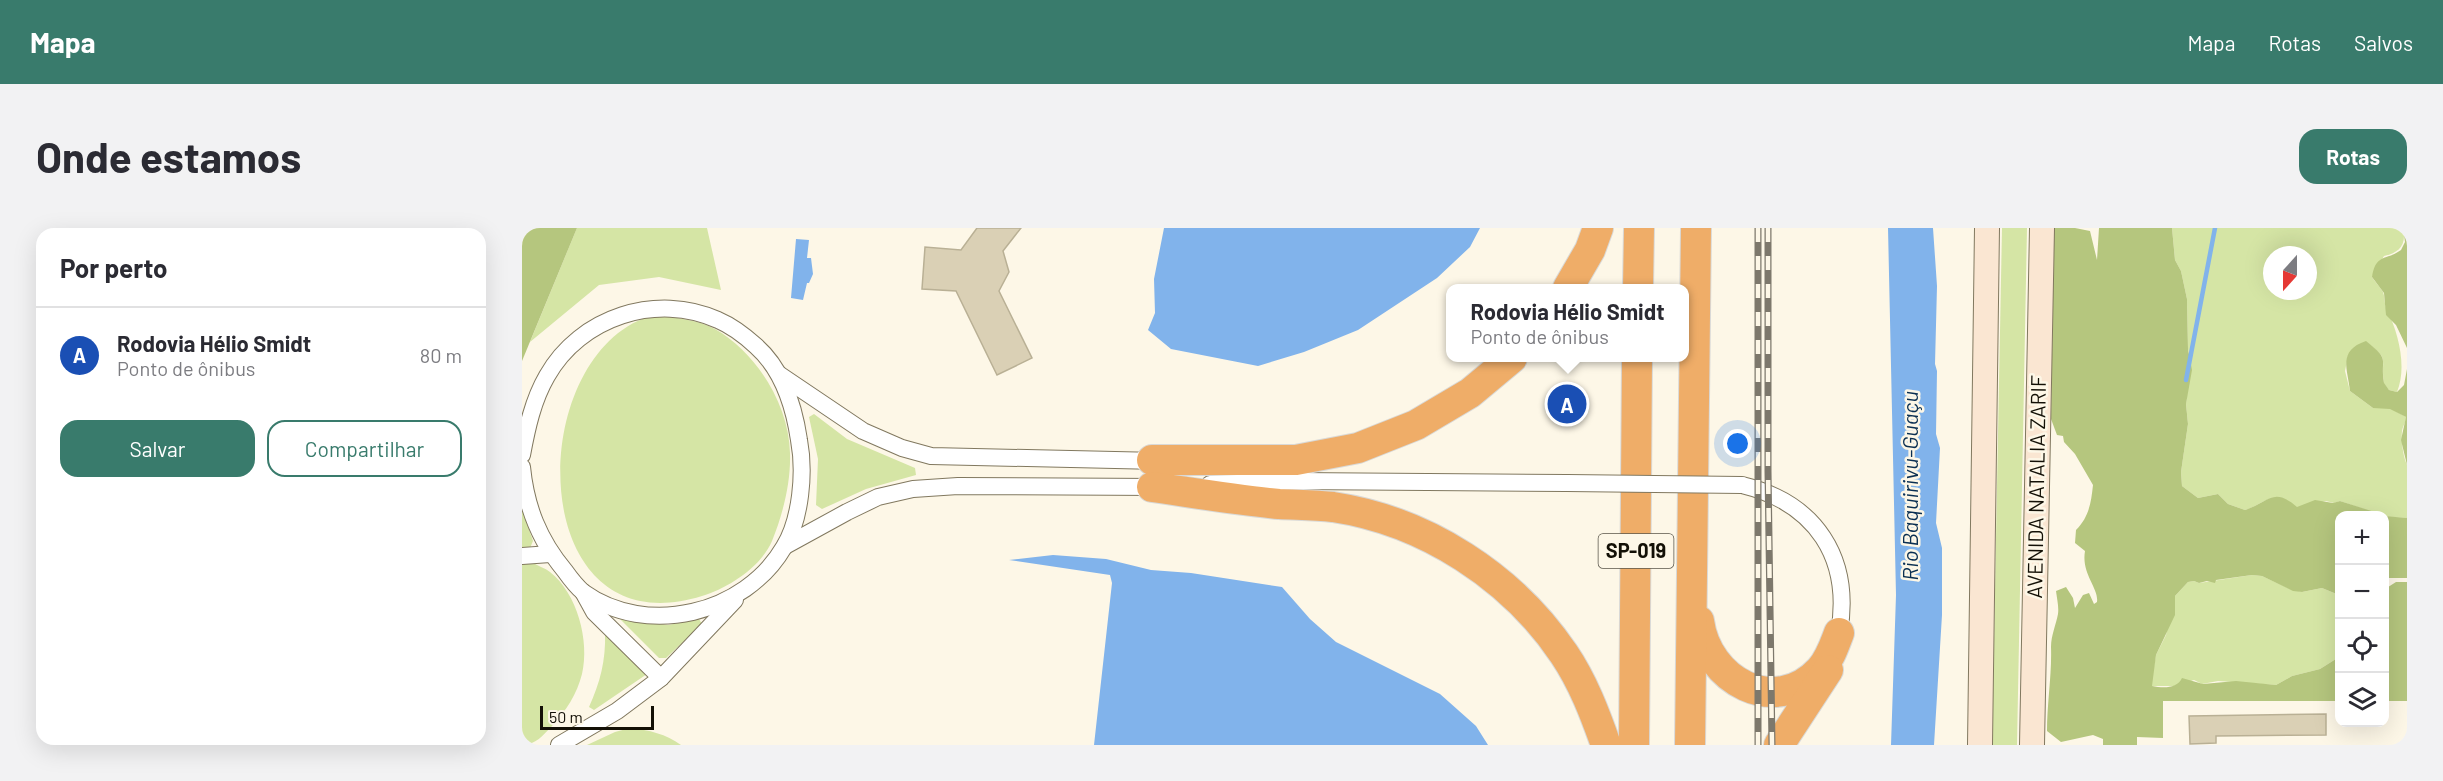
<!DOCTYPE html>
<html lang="pt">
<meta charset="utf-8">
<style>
body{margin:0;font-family:Barlow,sans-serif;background:#f2f2f3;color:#2b2b33}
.controls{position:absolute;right:18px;bottom:18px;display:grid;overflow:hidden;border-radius:12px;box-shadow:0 6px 24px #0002}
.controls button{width:54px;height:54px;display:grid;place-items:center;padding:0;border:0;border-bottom:2px solid #e1e1e2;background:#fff;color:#2b2b33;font:30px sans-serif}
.compass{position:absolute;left:1741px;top:18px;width:54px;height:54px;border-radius:50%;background:#fff;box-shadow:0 6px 24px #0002;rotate:201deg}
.scale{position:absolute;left:18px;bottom:15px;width:114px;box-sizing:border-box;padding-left:6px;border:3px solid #131006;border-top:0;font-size:16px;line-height:21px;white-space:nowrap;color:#131006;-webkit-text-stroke:4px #fdf7e7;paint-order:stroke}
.you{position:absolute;left:1216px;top:216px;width:21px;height:21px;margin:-15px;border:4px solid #fff;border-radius:50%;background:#1a73e8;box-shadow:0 0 0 9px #1a73e833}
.badge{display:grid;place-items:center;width:39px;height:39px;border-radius:50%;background:#397b6c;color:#fff;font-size:20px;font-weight:700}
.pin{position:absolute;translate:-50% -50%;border:3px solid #fff;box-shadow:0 2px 6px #0006}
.popup{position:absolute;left:924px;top:56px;width:243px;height:78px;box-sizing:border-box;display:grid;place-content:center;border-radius:12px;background:#fff;filter:drop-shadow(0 2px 4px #0005);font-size:20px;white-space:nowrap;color:#7c7c81}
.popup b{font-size:22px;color:#2b2b33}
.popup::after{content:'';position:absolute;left:50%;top:100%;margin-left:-12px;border:12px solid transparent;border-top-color:#fff}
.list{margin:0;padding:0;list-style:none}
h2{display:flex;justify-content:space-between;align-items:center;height:78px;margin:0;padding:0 24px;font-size:26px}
h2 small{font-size:20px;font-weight:400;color:#7c7c81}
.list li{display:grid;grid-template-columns:39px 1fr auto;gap:18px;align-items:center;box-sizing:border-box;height:96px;padding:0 24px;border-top:2px solid #e1e1e2}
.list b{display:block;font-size:22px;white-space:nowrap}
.list p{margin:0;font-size:20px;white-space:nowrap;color:#7c7c81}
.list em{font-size:20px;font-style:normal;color:#7c7c81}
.actions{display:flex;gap:12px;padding:18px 24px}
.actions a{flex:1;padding:14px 0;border:2px solid #397b6c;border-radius:18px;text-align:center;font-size:21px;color:#397b6c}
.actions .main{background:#397b6c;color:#fff}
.icon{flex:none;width:33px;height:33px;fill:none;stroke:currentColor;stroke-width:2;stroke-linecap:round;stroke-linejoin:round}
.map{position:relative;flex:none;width:1885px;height:517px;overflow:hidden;border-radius:18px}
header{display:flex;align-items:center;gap:36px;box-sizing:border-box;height:84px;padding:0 30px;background:#397b6c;color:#fff}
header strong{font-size:28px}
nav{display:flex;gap:33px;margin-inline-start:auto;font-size:21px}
.intro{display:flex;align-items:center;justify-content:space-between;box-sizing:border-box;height:144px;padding:0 36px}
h1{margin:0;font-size:42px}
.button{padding:15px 27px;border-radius:18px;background:#397b6c;color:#fff;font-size:21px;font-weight:700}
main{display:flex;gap:36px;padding:0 36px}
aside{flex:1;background:#fff;border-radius:18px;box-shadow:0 6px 24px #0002}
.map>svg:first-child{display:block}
.green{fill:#d5e5a5;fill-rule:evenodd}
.forest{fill:#b5c67e}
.water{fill:#81b3eb}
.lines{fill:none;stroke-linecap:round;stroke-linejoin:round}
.stream{stroke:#81b3eb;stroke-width:4.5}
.building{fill:#dad0b5;stroke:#b9b095;stroke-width:1.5}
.minor-casing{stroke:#81785f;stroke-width:18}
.secondary-casing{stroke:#81785f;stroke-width:26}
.motorway-casing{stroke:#d9d9d7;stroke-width:32}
.minor{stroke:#fff;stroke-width:16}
.secondary{stroke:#fae6d2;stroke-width:24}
.motorway{stroke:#efad68;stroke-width:30}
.rail-casing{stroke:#7d786c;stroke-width:7}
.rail{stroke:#fdf7e7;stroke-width:4.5;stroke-dasharray:14;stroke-linecap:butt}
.minor-bridge-casing{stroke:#81785f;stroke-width:18;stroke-linecap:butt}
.minor-bridge{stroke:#fff;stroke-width:16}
.labels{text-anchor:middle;stroke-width:5;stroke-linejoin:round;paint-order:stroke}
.shield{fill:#fdf7e7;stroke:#59554a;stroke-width:1.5}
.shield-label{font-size:20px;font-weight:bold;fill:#131006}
.street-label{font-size:21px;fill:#131006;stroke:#fdf7e7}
.water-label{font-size:22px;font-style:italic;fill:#0a2f52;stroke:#fdf7e7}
</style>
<header>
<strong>Mapa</strong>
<nav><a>Mapa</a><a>Rotas</a><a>Salvos</a></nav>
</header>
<div class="intro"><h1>Onde estamos</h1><a class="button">Rotas</a></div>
<main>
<aside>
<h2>Por perto<small></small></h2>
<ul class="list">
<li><span class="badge" style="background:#1a4fb4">A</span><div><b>Rodovia Hélio Smidt</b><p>Ponto de ônibus</p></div><em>80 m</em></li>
</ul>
<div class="actions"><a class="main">Salvar</a><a>Compartilhar</a></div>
</aside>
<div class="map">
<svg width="1885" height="517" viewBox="0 0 1885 517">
<rect width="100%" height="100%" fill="#fdf7e7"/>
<!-- green -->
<g class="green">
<polygon points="55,0 185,0 199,62 137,49 77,57 8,114"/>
<polygon points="1480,0 1505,0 1495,517 1470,517"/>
<path d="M1650,0H1881C1885,17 1877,25 1862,28L1850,49C1853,54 1858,59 1861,64C1863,69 1862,76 1865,82C1877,106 1885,140 1875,164L1867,162L1862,156C1858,129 1869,132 1844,114L1826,128L1823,143L1828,163L1851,180H1868L1884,189C1884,195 1881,197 1880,203C1879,213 1881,228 1885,237V290L1865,289L1818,273L1812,275L1804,273L1775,280C1752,259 1745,275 1723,282L1706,276L1696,266L1676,270L1660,258L1659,244L1666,196L1664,176L1669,131L1666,121L1665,71L1659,43L1653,32ZM1750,27H1786V63H1750Z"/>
<path d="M132,87C152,90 175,91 193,101C235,125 267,177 268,225C269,254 261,286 250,313C239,339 206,360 180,368C0,424 0,122 132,87Z"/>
<polygon points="292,186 325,211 393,240 394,247 344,261 300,281 294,277 296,231 287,189"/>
<polygon points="0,281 11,313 8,320 0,321"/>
<path d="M11,335C16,338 23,340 28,344C55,365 68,413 60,446C55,466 44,483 30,498C21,507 14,517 0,517V336Z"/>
<polygon points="1730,347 1740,348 1766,360 1780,364 1800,360 1817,367 1817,429 1798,441 1770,448 1754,457 1696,453 1680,456 1672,452 1652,458 1630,458 1629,455 1634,427 1644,407 1653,368 1666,354 1672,353 1677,355"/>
<polygon points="100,388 146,397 177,391 180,396 144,430 137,430 98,391"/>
<path d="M83,405L125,446L72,482L67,479C78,455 84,432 83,405Z"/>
<path d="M108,500C127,502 144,506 159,517H65L93,504Z"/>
</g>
<!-- forest -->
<g class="forest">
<polygon points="0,0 55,0 0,133"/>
<path d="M1532,0H1553L1568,3L1575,32L1577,0H1650L1653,32L1659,43L1665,71L1666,121L1670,142L1664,176L1666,196L1659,244L1660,258L1676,270L1696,266L1706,276L1723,282C1746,275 1751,258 1775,279L1793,272L1811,275L1818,273L1862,287H1818L1817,367L1800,360L1780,364L1771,363L1740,348L1730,347L1694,352L1693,355L1685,353L1677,355L1672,353L1666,354L1653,368V387L1634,427L1630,458C1641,460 1655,461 1660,450L1681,456L1714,453L1754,457L1770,448L1798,441L1817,429V473H1641V510L1615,509V517H1581V511L1571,507L1539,514L1525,503C1525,475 1530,446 1529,419C1529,407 1534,397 1536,386C1537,379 1535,371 1534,363L1544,359L1551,370L1553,380L1561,367L1567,365L1572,376L1575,374C1577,360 1559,346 1563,323L1553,315L1554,302C1567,289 1569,275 1571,257L1553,226L1542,214L1541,208L1535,207L1529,191Z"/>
<path d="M1881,0H1885V120L1874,97L1864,87L1862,65L1850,49C1854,25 1864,33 1879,22L1883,14Z"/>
<path d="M1844,113C1869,133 1858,129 1862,155L1867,162L1875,164L1882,157L1885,141V237L1879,212L1884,189L1868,181L1851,180L1828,163C1826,141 1815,123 1844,113Z"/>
<polygon points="1862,288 1885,290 1885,350 1863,350"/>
<polygon points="1874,354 1885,354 1885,473 1863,473 1863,361"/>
</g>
<!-- water -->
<g class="water">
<polygon points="642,0 958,0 948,19 915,50 836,102 782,124 736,138 649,121 626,102 633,85 632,51"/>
<polygon points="1366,0 1411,0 1415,58 1413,136 1415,143 1414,206 1418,220 1414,295 1420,320 1420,387 1412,517 1369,517 1374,367"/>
<polygon points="274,11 287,12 285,30 289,30 291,46 287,55 285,55 281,72 269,70"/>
<polygon points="531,327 584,331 629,342 669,345 760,359 788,391 814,414 918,466 954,498 966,517 572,517 590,355 588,347 487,332"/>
</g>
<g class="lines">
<!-- stream -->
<polyline class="stream" points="1664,152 1693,0"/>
</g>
<!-- building -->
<g class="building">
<polygon points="455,0 499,0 481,23 487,44 477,63 510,130 475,147 434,63 400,61 403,19 439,22"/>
<polygon points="1804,486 1804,507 1694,508 1694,515 1668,516 1667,488"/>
</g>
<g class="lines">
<!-- minor casing -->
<g class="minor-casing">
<g id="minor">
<polyline points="258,147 341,203 380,220 409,228 637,233"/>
<path d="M0,227C5,200 11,172 25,148C58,89 135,64 196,92C210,98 223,108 234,118C260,141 272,178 277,212C283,244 279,291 262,319C223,386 125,410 61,364C54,358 48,350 43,343C17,312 4,279 0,239"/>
<polyline points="688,256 774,253 1045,255"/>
<path d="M1220,257C1294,275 1330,330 1317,405"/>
<polyline points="263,318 325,284 356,269 391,261 436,258 638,259"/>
<polyline points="0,328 28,326"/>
<polyline points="61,364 72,384 139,450"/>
<polyline points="37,517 95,483 139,450 213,372"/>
</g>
</g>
<!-- secondary casing -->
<g class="secondary-casing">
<g id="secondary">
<polyline points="1458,517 1465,0"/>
<polyline points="1510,517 1520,0"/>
</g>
</g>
<!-- motorway casing -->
<g class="motorway-casing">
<g id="motorway">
<polyline points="1046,60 1068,22 1076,0"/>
<polyline points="1116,60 1117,0"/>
<polyline points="630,232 774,232 836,220 894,197 948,165 990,130"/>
<path d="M630,259C672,265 714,272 757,276C775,277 793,277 811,279C904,293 990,349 1042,426C1061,454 1073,486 1084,517"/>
<path d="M1177,393C1185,453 1253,490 1298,442C1308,431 1312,418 1317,405"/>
<polyline points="1112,517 1115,130"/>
<polyline points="1168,517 1174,0"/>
<polyline points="1257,517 1306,442"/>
</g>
</g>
<!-- minor -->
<use href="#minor" class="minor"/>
<!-- secondary -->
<use href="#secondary" class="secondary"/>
<!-- motorway -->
<use href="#motorway" class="motorway"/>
<!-- rail casing -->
<g class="rail-casing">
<g id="rail">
<polyline points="1236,0 1236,517"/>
<polyline points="1246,0 1246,243 1250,517"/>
</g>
</g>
<!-- rail -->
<use href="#rail" class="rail"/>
<!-- minor-bridge casing -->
<g class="minor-bridge-casing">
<polyline id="minor-bridge" points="1045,255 1220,257"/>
</g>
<!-- minor-bridge -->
<use href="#minor-bridge" class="minor-bridge"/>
</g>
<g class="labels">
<!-- shield labels -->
<rect class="shield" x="1076.5" y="306" width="75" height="34" rx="4.5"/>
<g class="shield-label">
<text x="1114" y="330">SP-019</text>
</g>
<!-- street labels -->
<g class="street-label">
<text transform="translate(1515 259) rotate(-89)" y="7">AVENIDA NATALIA ZARIF</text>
</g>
<!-- water labels -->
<g class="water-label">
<text transform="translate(1388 258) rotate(-90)" y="8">Rio Baquirivu-Guaçu</text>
</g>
</g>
</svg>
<div class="controls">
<button>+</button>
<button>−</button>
<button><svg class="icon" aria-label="locate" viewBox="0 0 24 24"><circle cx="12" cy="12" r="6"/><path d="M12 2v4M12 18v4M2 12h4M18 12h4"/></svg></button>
<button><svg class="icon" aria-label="layers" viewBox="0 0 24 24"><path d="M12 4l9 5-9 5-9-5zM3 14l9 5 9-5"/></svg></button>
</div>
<svg class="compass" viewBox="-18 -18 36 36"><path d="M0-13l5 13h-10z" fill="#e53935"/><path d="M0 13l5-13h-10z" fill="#7c7c81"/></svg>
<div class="scale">50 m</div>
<div class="you"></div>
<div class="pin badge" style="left:1045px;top:176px;background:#1a4fb4">A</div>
<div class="popup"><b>Rodovia Hélio Smidt</b>Ponto de ônibus</div>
</div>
</main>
